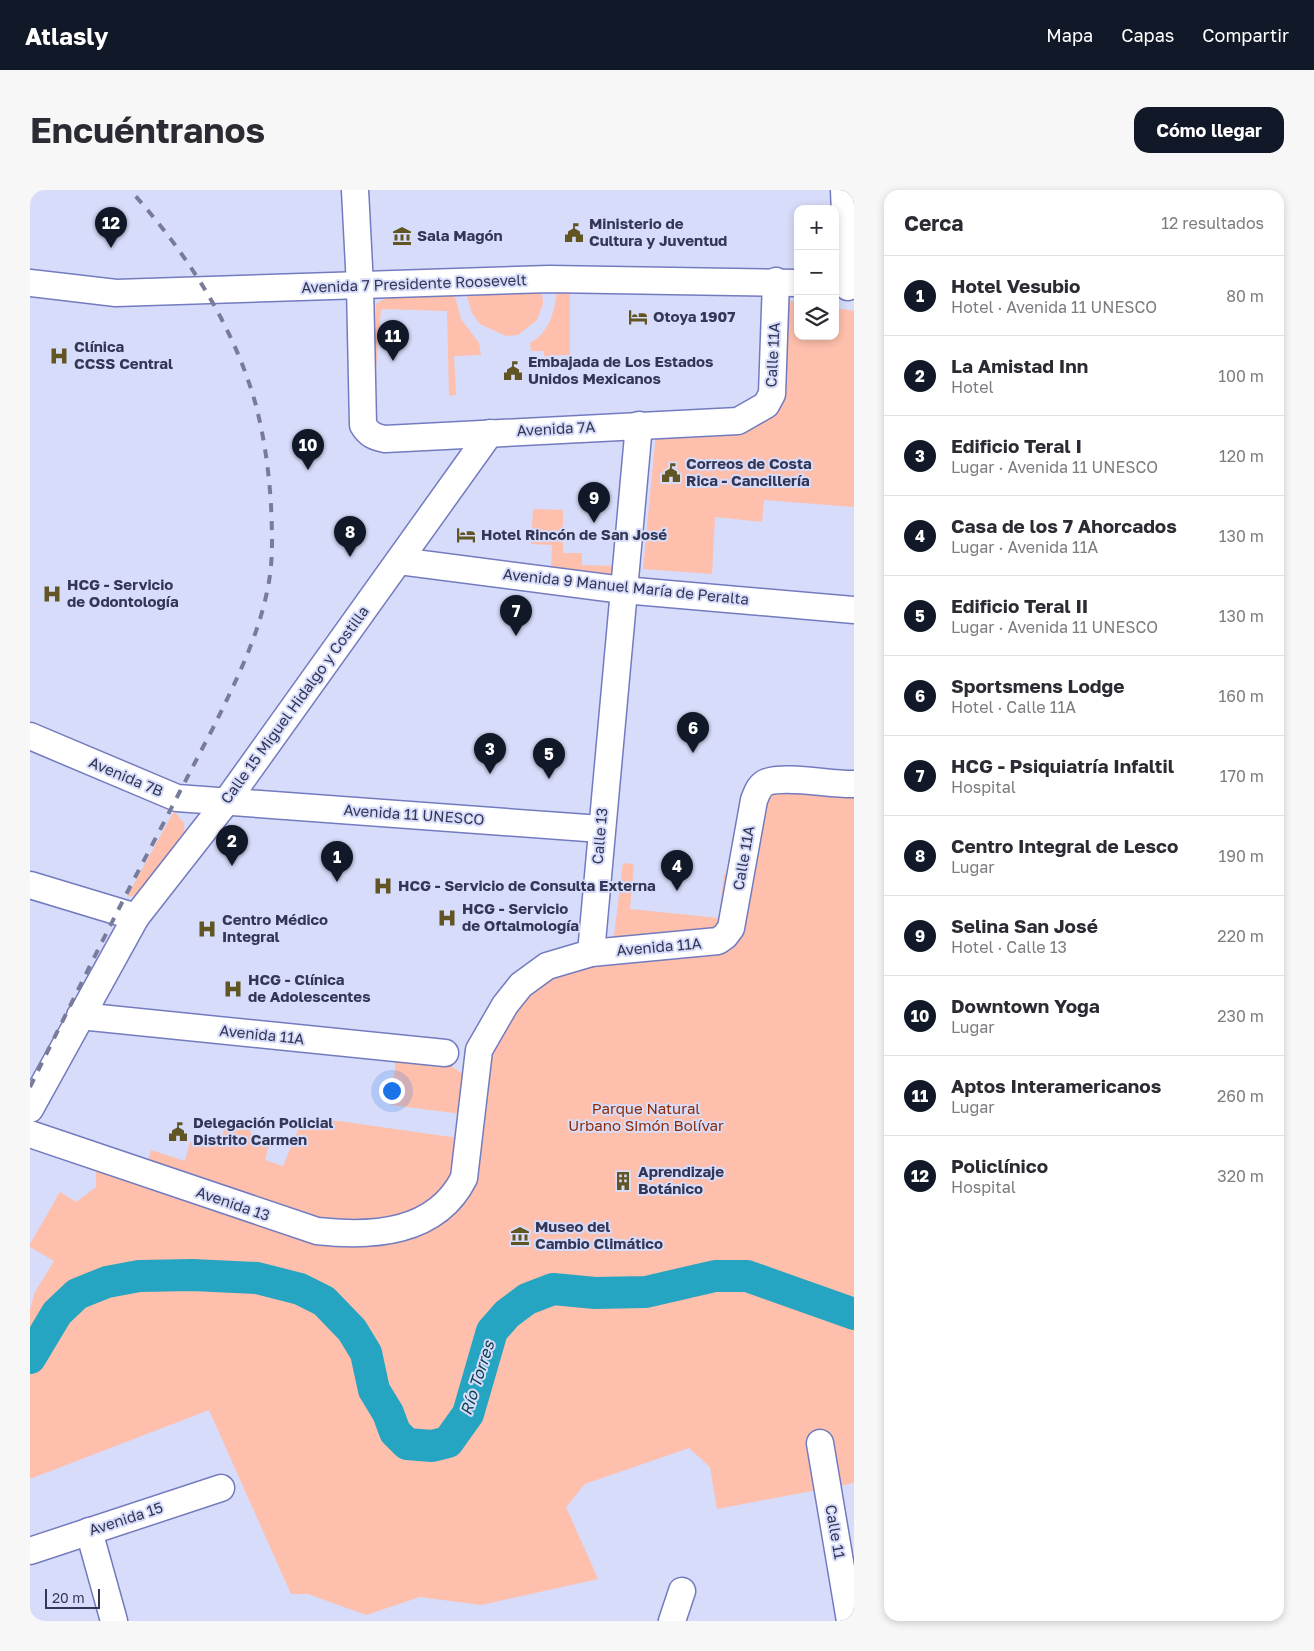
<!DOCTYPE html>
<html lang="es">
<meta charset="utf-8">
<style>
body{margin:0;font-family:"Golos Text",sans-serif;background:#f7f7f7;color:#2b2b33}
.controls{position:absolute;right:15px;top:15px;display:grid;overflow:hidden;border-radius:10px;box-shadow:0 2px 8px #0003}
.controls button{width:45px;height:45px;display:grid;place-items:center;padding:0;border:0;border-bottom:1px solid #e1e1e2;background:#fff;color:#2b2b33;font:25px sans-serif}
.scale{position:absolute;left:15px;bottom:12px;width:55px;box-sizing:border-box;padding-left:5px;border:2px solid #333755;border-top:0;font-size:14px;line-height:18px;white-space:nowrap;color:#333755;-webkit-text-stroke:4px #d7dcfa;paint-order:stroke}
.you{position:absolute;left:361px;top:900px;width:18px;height:18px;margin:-12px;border:4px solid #fff;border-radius:50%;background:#1a73e8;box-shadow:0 0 0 8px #1a73e833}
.badge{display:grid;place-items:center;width:32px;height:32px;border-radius:50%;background:#111827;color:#fff;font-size:16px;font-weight:700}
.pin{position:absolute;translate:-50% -41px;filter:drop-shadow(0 1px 2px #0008)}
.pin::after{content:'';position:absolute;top:26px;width:18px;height:15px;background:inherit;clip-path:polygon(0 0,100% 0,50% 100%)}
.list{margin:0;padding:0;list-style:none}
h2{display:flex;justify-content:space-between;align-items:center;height:65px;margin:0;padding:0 20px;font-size:21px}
h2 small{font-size:16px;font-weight:400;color:#7c7c81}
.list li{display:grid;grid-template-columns:32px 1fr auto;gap:15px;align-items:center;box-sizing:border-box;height:80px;padding:0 20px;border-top:1px solid #e1e1e2}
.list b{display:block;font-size:19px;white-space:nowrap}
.list p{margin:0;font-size:16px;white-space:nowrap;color:#7c7c81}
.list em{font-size:16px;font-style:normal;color:#7c7c81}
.icon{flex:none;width:28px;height:28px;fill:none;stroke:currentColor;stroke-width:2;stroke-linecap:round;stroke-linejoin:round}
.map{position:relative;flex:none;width:824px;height:1431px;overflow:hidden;border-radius:15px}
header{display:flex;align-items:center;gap:30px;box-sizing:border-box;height:70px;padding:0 25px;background:#111827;color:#fff}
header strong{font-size:24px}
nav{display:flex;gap:28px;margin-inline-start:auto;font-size:18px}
.intro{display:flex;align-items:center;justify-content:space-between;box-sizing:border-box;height:120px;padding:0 30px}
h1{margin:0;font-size:35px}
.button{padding:12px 22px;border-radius:15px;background:#111827;color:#fff;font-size:18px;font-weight:700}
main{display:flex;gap:30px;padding:0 30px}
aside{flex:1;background:#fff;border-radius:15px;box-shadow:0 2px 8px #0003}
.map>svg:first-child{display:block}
.green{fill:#febfac}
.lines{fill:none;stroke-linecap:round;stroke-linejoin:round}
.river{stroke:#25a5c2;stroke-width:32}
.minor-casing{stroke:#737bbf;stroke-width:29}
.minor{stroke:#fff;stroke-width:26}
.rail{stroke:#787c9a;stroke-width:4;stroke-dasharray:9 9;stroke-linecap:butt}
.labels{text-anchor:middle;stroke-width:4;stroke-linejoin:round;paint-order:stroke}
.poi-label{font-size:15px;font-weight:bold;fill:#333755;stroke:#d7dcfa;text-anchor:start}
.street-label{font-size:15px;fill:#333755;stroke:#d7dcfa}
.park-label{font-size:15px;fill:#8f2b04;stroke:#d7dcfa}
.water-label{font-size:16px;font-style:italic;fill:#073e4a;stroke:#d7dcfa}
</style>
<header>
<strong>Atlasly</strong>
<nav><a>Mapa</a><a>Capas</a><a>Compartir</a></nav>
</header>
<div class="intro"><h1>Encuéntranos</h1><a class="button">Cómo llegar</a></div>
<main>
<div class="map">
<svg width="824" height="1431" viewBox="0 0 824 1431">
<rect width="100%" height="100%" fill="#d7dcfa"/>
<!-- green -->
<g class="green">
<polygon points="512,102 513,114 507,130 488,145 476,146 450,134 442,123 436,103"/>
<path d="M527,102H540V165L514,166V161H501L500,153C520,142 524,122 527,102Z"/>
<polygon points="417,103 424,103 431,129 449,153 451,165 424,166 426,205 419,206 417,121 351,119 342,229 346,114 356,108"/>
<path d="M761,111L768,113V146H805V118L824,121V317L734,310L732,332L685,327L682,384L613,379L626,243C657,241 721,245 742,225L757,116Z"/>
<polygon points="503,319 533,320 533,363 552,363 552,375 587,376 585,384 521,378 522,355 501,354"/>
<polygon points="752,597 824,601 824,1293 687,1319 680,1277 659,1258 555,1294 536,1317 568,1389 451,1415 390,1407 336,1425 278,1404 261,1404 179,1220 0,1289 0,1119 5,1102 24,1071 0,1057 0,1054 30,1002 46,1012 66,997 66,980 260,1045 425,1019 449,869 500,796 543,781 584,771 706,755 722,661 738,605"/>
<polygon points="144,621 154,633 155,650 119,702 97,707"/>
<polygon points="593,673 604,674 600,719 689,728 694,684 705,685 691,742 583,754"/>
<polygon points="366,868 417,873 437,887 432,924 361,915"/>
<polygon points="288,931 309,931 428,948 424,982 400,1018 348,1030 302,1033 117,974 121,960 155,971 160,952 178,958 182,949 190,951 195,937 219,937 223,949 241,948 235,970 253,976 270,935"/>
</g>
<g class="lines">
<!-- river -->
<polyline class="river" points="0,1168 27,1123 47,1104 77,1092 109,1086 162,1085 227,1088 270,1099 294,1111 322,1140 336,1163 344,1200 358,1223 365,1242 377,1254 402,1256 418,1252 438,1224 462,1141 477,1124 497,1109 523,1099 565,1103 616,1102 685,1086 717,1086 824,1124"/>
<!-- minor casing -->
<g class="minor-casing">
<g id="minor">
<path d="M325,0L330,96L333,235C339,245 345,247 355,249L708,231L736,215L742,204L746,91"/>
<polyline points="814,0 818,97"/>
<polyline points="0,93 86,103 519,89 768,93"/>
<polyline points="369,371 593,400 824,420"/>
<polyline points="0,546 147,608 571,639"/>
<polyline points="0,695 106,727"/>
<polyline points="561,763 609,235"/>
<polyline points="50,826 415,863"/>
<polyline points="0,919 106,727 196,612 460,243"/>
<path d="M0,944L287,1041C342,1047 406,1044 434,988L449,860L475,815L491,795L517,776L561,763L688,751L695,746L701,738L724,610C727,603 729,595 737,592C757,585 802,595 824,594"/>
<polyline points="790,1253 820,1431"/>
<polyline points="59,1341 84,1431"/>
<polyline points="0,1361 191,1298"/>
<polyline points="642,1431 652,1401"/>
</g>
</g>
<!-- minor -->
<use href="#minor" class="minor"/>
<!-- rail -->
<path class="rail" d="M0,897C40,816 79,736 121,657C142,617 162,578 183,538C207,489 232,440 240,385C243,362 242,339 241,315C239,281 234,245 225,212C203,134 154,59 100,0"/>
</g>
<!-- icons -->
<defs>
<g id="civic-bare" transform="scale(1.5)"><path d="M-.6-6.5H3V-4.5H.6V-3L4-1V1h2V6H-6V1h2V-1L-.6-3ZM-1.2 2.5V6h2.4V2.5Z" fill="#615623" stroke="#d7dcfa" stroke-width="2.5" paint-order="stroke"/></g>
<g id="museum-bare" transform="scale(1.5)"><path d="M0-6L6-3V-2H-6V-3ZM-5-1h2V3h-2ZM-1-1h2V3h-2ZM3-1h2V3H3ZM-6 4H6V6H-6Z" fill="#615623" stroke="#d7dcfa" stroke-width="2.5" paint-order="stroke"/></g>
<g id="hotel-bare" transform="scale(1.5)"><path d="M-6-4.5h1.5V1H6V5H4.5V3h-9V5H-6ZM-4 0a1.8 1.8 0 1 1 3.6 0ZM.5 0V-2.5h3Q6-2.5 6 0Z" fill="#615623" stroke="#d7dcfa" stroke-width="2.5" paint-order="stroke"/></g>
<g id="hospital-bare" transform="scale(1.5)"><path d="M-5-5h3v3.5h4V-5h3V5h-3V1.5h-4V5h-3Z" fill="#615623" stroke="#d7dcfa" stroke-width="2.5" paint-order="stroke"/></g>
<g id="building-bare" transform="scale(1.5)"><path d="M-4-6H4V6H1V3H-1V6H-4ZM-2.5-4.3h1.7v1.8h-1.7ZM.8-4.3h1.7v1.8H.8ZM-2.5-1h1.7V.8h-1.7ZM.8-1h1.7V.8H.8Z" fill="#615623" stroke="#d7dcfa" stroke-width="2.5" paint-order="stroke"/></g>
</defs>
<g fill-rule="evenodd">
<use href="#civic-bare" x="544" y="43"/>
<use href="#museum-bare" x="372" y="46"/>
<use href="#hotel-bare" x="608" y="127"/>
<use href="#hospital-bare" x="29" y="166"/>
<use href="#civic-bare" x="483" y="181"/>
<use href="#civic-bare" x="641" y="283"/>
<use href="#hotel-bare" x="436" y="345"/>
<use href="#hospital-bare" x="22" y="404"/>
<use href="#hospital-bare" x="353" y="696"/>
<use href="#hospital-bare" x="417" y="728"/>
<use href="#hospital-bare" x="177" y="739"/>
<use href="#hospital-bare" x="203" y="799"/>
<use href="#civic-bare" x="148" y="942"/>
<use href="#building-bare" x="593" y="991"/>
<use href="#museum-bare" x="490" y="1046"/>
</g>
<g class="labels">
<!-- poi labels -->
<g class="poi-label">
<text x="559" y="39">Ministerio de<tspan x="559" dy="17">Cultura y Juventud</tspan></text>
<text x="387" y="51">Sala Magón</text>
<text x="623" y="132">Otoya 1907</text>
<text x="44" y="162">Clínica<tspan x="44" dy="17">CCSS Central</tspan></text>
<text x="498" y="177">Embajada de Los Estados<tspan x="498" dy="17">Unidos Mexicanos</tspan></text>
<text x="656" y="279">Correos de Costa<tspan x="656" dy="17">Rica - Cancillería</tspan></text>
<text x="451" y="350">Hotel Rincón de San José</text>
<text x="37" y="400">HCG - Servicio<tspan x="37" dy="17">de Odontología</tspan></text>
<text x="368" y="701">HCG - Servicio de Consulta Externa</text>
<text x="432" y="724">HCG - Servicio<tspan x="432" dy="17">de Oftalmología</tspan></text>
<text x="192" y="735">Centro Médico<tspan x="192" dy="17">Integral</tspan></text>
<text x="218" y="795">HCG - Clínica<tspan x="218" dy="17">de Adolescentes</tspan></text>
<text x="163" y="938">Delegación Policial<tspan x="163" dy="17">Distrito Carmen</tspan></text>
<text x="608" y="987">Aprendizaje<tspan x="608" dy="17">Botánico</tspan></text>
<text x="505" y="1042">Museo del<tspan x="505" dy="17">Cambio Climático</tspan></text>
</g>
<!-- street labels -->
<g class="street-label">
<text transform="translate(384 94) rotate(-2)" y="5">Avenida 7 Presidente Roosevelt</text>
<text transform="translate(743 165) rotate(-87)" y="5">Calle 11A</text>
<text transform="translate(526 239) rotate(-3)" y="5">Avenida 7A</text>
<text transform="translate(596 397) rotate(6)" y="5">Avenida 9 Manuel María de Peralta</text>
<text transform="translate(265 515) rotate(-54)" y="5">Calle 15 Miguel Hidalgo y Costilla</text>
<text transform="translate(96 587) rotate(23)" y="5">Avenida 7B</text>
<text transform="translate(384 625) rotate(4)" y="5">Avenida 11 UNESCO</text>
<text transform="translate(570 646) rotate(-85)" y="5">Calle 13</text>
<text transform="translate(714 668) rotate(-80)" y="5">Calle 11A</text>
<text transform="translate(629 757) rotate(-5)" y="5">Avenida 11A</text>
<text transform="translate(232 845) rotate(6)" y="5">Avenida 11A</text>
<text transform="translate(203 1014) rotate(19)" y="5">Avenida 13</text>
<text transform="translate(96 1329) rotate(-18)" y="5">Avenida 15</text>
<text transform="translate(805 1342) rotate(80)" y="5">Calle 11</text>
</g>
<!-- park labels -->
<g class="park-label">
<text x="616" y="924">Parque Natural<tspan x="616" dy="17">Urbano Simón Bolívar</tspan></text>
</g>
<!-- water labels -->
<g class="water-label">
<text transform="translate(447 1188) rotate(-72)" y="6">Río Torres</text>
</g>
</g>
</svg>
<div class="controls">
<button>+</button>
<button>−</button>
<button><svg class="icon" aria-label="layers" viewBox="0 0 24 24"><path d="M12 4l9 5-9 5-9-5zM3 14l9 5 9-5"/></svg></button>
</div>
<div class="scale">20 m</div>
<div class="you"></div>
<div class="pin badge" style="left:307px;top:692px">1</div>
<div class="pin badge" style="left:202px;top:676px">2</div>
<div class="pin badge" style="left:460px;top:584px">3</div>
<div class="pin badge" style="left:647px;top:701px">4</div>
<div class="pin badge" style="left:519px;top:589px">5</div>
<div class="pin badge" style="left:663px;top:563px">6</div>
<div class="pin badge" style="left:486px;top:446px">7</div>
<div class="pin badge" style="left:320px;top:367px">8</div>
<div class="pin badge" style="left:564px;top:333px">9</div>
<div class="pin badge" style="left:278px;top:280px">10</div>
<div class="pin badge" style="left:363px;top:171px">11</div>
<div class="pin badge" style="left:81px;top:58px">12</div>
</div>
<aside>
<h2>Cerca<small>12 resultados</small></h2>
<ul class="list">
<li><span class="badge">1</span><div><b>Hotel Vesubio</b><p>Hotel · Avenida 11 UNESCO</p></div><em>80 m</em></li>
<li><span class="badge">2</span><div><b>La Amistad Inn</b><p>Hotel</p></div><em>100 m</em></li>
<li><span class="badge">3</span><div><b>Edificio Teral I</b><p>Lugar · Avenida 11 UNESCO</p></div><em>120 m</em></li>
<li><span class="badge">4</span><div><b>Casa de los 7 Ahorcados</b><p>Lugar · Avenida 11A</p></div><em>130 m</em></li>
<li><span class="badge">5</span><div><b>Edificio Teral II</b><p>Lugar · Avenida 11 UNESCO</p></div><em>130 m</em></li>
<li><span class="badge">6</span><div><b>Sportsmens Lodge</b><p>Hotel · Calle 11A</p></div><em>160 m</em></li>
<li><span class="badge">7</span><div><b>HCG - Psiquiatría Infaltil</b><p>Hospital</p></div><em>170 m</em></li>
<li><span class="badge">8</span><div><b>Centro Integral de Lesco</b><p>Lugar</p></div><em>190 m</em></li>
<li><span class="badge">9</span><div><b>Selina San José</b><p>Hotel · Calle 13</p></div><em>220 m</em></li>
<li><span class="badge">10</span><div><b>Downtown Yoga</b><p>Lugar</p></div><em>230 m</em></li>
<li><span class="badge">11</span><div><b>Aptos Interamericanos</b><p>Lugar</p></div><em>260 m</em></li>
<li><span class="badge">12</span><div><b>Policlínico</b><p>Hospital</p></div><em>320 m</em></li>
</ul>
</aside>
</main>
